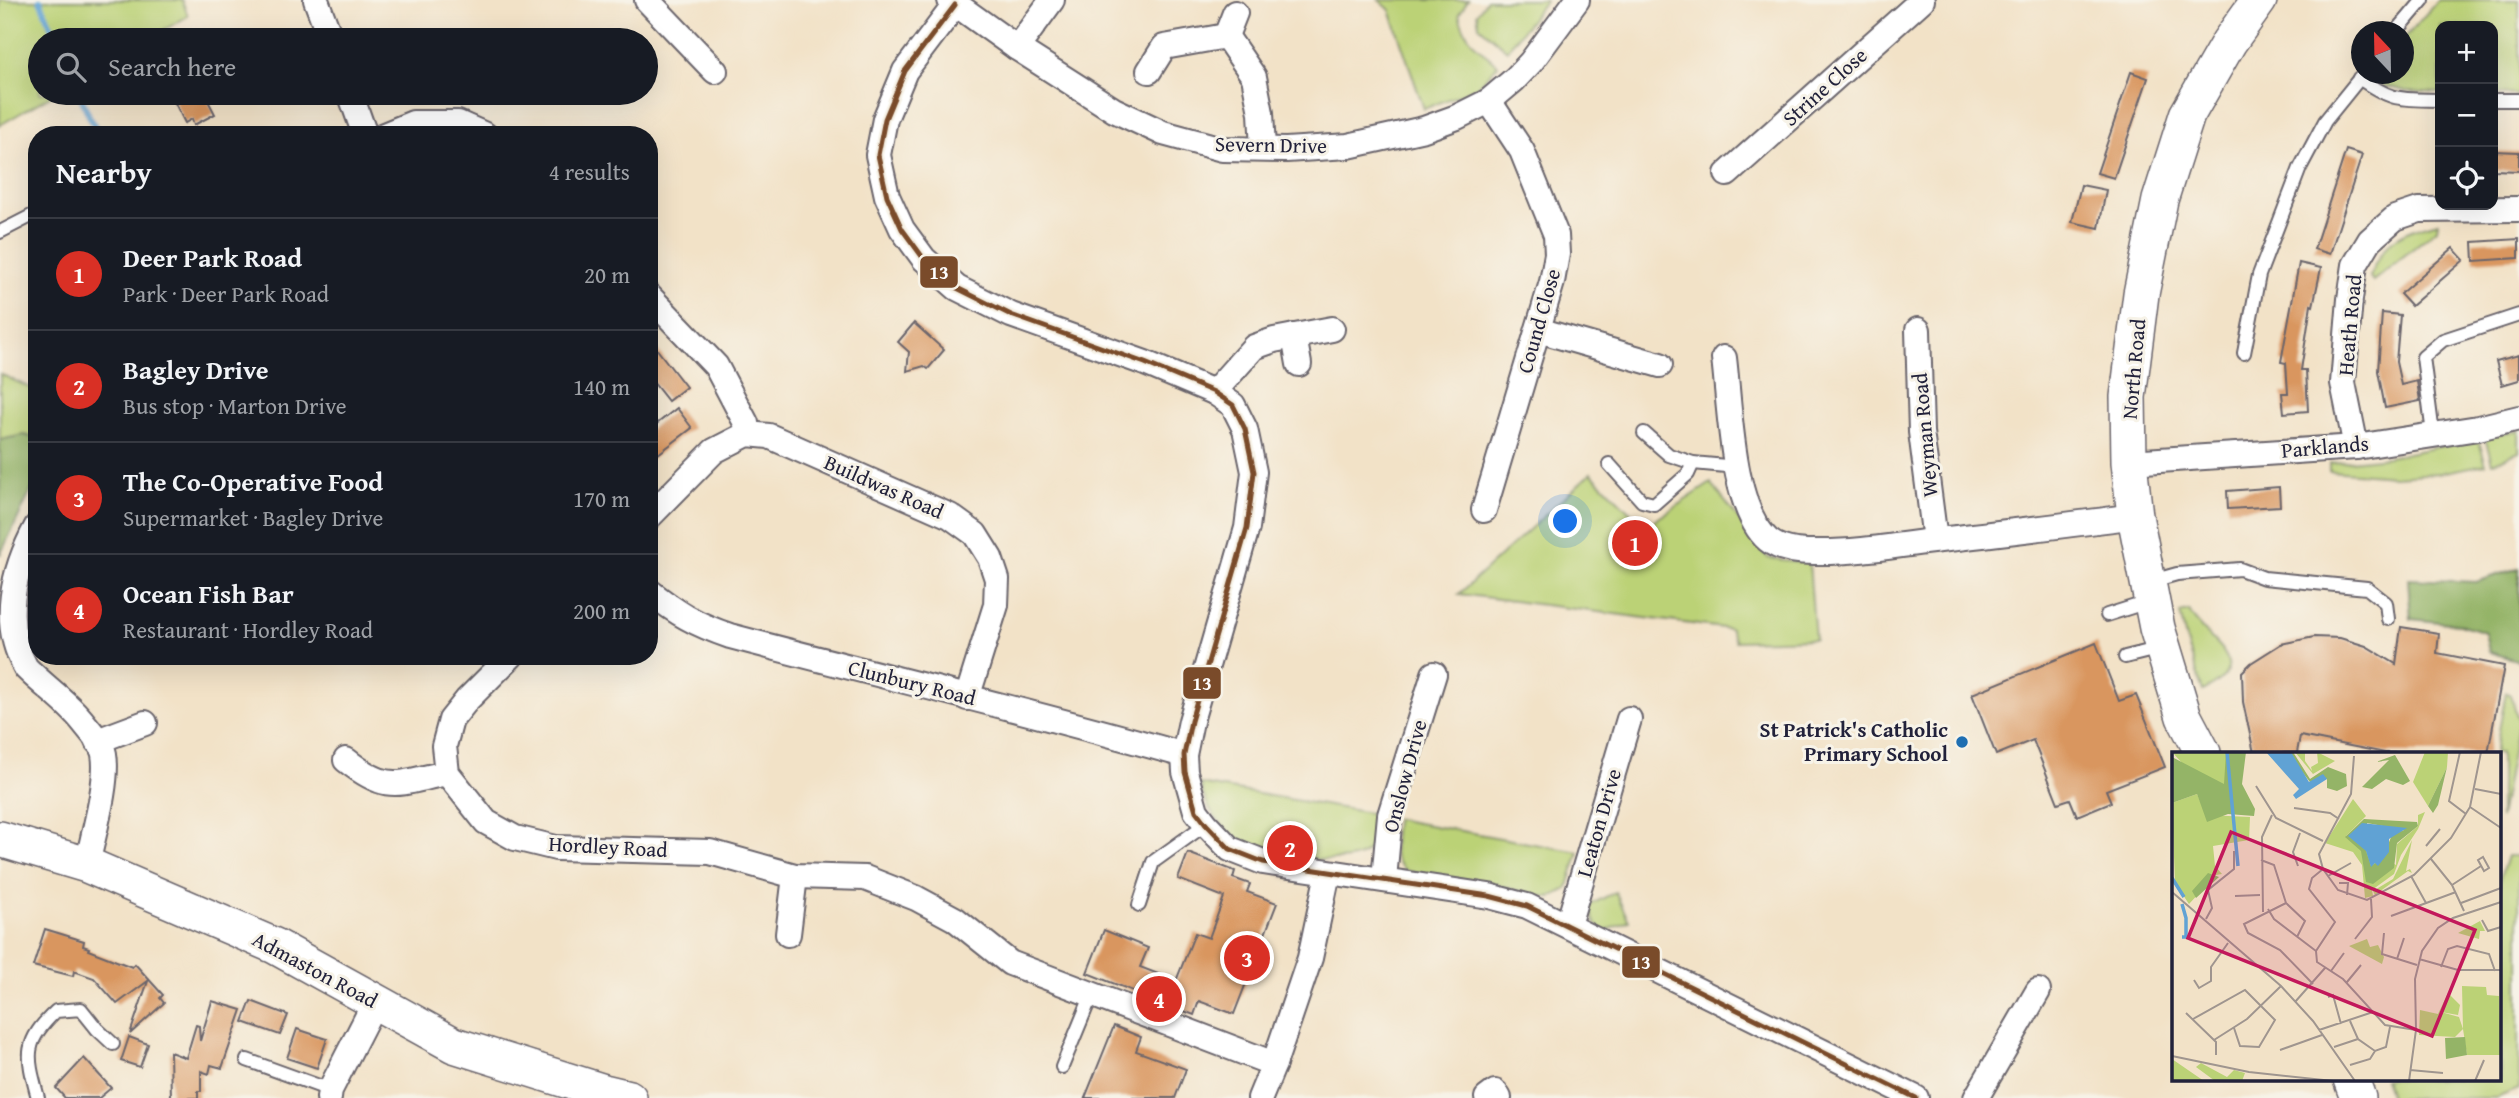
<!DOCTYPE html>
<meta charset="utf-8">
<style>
body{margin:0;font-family:"Gentium Book Plus",serif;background:#242831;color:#f1f3f6}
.controls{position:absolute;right:21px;top:21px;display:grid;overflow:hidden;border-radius:14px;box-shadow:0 7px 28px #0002}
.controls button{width:63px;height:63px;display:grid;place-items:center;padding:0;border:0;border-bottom:2px solid #363941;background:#171b24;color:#f1f3f6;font:35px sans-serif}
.compass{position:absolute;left:2351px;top:21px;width:63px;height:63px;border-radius:50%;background:#171b24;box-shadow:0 7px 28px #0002;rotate:338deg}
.you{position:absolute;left:1566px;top:522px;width:24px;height:24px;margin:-18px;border:5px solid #fff;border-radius:50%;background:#1a73e8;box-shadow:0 0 0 10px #1a73e833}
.badge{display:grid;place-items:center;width:46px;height:46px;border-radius:50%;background:#d93025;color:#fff;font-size:23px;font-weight:700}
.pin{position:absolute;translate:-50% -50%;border:4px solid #fff;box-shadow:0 2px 7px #0006}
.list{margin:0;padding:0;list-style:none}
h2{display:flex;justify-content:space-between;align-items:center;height:91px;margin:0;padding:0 28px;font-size:30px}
h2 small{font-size:23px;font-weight:400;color:#9ea1a6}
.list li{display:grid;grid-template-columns:46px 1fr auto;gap:21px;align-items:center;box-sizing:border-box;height:112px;padding:0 28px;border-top:2px solid #363941}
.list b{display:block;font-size:26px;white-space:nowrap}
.list p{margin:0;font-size:23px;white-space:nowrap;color:#9ea1a6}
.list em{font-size:23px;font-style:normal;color:#9ea1a6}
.icon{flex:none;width:38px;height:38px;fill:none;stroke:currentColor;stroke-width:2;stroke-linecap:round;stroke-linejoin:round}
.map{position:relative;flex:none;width:2519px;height:1098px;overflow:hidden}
.search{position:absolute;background:#171b24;box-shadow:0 7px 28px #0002;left:28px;top:28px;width:630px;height:77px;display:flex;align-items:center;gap:18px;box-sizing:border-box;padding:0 24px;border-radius:38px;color:#9ea1a6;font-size:26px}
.panel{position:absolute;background:#171b24;box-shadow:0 7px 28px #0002;left:28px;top:126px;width:630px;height:539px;border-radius:28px}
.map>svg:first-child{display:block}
.green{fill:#bbd276;stroke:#6e7a58;stroke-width:2}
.forest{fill:#94b467;stroke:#5b6b51;stroke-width:2}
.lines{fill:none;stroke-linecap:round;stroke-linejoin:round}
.stream{stroke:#60a2d4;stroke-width:6}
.building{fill:#d9965e}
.lane-casing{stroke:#6b656c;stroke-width:16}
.street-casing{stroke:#6b656c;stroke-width:28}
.secondary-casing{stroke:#6b656c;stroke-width:38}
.lane{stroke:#fff;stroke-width:12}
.street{stroke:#fff;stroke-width:24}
.secondary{stroke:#fff;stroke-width:35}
.bus-1-casing{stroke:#f7f3e8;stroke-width:10}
.bus-1{stroke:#7a4b2a;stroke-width:5}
.poi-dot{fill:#1f6fb2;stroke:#f7f3e8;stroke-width:2.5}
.labels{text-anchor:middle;stroke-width:6;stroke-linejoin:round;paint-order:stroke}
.street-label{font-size:21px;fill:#22223b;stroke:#f7f3e8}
.poi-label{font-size:21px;font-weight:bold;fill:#22223b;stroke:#f7f3e8;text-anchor:end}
.inset-river{fill:none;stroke:#60a2d4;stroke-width:3.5}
.inset-road{fill:none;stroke:#9f958f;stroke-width:2}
.view{fill:#c2185b;fill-opacity:0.15;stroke:#c2185b;stroke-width:3.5}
.inset-edge{fill:none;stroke:#22223b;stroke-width:3.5}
.line-badge{stroke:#f7f3e8;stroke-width:2.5}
.badge-label{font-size:19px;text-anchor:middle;font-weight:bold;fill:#fff}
</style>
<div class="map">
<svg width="2519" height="1098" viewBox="0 0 2519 1098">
<rect width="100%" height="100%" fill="#f7f3e8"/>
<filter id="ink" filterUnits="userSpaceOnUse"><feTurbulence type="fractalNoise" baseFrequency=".0143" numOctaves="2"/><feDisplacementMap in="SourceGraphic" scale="14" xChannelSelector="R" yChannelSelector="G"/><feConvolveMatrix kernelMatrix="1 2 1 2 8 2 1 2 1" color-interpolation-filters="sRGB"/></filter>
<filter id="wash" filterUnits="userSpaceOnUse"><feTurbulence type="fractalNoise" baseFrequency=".00686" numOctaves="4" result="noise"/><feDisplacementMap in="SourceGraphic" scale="28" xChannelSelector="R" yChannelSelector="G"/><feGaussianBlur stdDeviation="1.57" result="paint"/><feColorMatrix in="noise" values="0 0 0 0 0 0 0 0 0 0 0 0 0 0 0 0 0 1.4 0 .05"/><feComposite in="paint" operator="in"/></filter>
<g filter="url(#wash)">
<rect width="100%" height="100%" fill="#f2e2c7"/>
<!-- green -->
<g class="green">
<polygon points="0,0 182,0 188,16 146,40 40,40 40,93 55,93 0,125"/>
<path d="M1379,0H1468L1459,14C1464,38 1480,50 1498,65L1476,88L1424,109L1390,10Z"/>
<polygon points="1487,0 1546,0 1507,50 1479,26 1477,13"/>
<polygon points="2438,0 2519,0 2519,95 2493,94 2493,26 2440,26 2440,93 2406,91 2381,85 2380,74 2404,74 2404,39"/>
<path d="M2438,222L2437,229L2373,281L2370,277C2382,240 2402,231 2438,222Z"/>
<polygon points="0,374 37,391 37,439 24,435 0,440"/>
<polygon points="2519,430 2519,452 2492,463 2485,438"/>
<polygon points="2478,439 2486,464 2440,473 2394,476 2330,471 2330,463 2388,457"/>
<polygon points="1591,473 1645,527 1711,483 1768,558 1809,563 1815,639 1735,641 1730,629 1459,594"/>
<path d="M2189,611C2201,640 2262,662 2203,691L2186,639L2180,613Z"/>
<polygon points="2506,692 2511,695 2518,720 2500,818 2500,753 2495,753"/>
<path d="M1200,784L1376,814C1375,824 1375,838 1370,847C1359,871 1286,855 1264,853C1232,841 1208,818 1200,784Z"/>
<path d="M1395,819L1579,852L1567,889L1551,897L1537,896L1496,885L1407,871C1388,859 1394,840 1395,819Z"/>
<polygon points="2507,856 2519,856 2519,1089 2496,1098 2391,1098 2384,1079 2500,1079 2500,878"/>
<polygon points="1615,892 1629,921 1604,932 1595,923 1588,906"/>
</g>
<!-- forest -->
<g class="forest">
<polygon points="24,435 37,439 37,479 0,555 0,440"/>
<polygon points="2519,568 2519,661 2489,652 2485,632 2459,624 2411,619 2408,579 2476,582"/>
</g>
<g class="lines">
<!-- stream -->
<g class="stream">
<polyline points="40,0 57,40"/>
<polyline points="79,93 90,118 100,135"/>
</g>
</g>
<g id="blocks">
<!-- building -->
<g class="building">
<polygon points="2131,72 2148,78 2114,178 2097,173"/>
<polygon points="170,93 204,93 215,114 194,125 192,119 185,123"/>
<polygon points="2346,150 2362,155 2330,254 2314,249"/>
<polygon points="2493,151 2519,152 2519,171 2493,170"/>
<polygon points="2081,185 2106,190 2099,228 2072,222"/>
<polygon points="2519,239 2519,258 2474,261 2473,242"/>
<polygon points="2453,248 2464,260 2411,306 2400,294"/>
<polygon points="2299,263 2321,268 2313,306 2311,305 2301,370 2306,370 2308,411 2284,413 2282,393 2288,393 2286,363 2281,362"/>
<polygon points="2382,313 2400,315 2396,362 2401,385 2417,381 2420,401 2385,408 2378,371"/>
<polygon points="914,323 944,350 928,369 924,366 907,371 909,352 898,342"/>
<polygon points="649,339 686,387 668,401 649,377"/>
<polygon points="2519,355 2519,380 2502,385 2496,361"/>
<polygon points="677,408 692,428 649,461 649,430"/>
<polygon points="2279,487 2280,506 2228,509 2227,491"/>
<polygon points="2401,627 2439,633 2437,653 2504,666 2488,753 2385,753 2300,736 2297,753 2254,753 2243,702 2242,672 2251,663 2281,644 2314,637 2340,638 2366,646 2396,664"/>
<polygon points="2096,643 2119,701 2136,695 2165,767 2106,790 2111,802 2077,816 2070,799 2058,803 2033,740 1996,755 1972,694"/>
<polygon points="1188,853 1235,871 1233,878 1250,884 1247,892 1277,903 1234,1014 1199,1001 1194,1015 1087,973 1104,930 1148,948 1140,967 1176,981 1195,933 1209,938 1224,897 1178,879"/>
<polygon points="45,929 84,941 83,946 89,948 88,950 132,967 135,964 163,995 160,998 164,1003 130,1034 148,981 117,1004 94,978 74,971 73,976 33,966"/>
<polygon points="212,1001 242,1010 222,1068 211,1065 209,1074 201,1071 201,1091 198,1091 198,1098 171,1098 170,1052 186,1058 196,1025 199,1026 200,1041"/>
<polygon points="251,1001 288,1015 280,1035 243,1022"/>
<polygon points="1114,1026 1141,1037 1136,1051 1186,1069 1175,1098 1085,1098"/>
<polygon points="297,1029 327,1039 317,1068 287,1058"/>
<polygon points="129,1037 148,1044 140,1067 121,1061"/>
<polygon points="84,1058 111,1088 99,1098 65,1098 56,1088"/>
</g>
</g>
</g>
<g filter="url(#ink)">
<use href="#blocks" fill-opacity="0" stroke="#6b656c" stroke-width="2"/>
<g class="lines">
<!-- lane casing -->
<g class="lane-casing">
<g id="lane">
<polyline points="2396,32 2423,0"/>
<path d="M2359,78C2394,102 2399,99 2440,100"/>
<polyline points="2493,100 2519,100"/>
<polyline points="0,232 37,213"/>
<polyline points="2244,353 2259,275 2300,168 2325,121 2363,74"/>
<polyline points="1644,433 1669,455 1693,463 1737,467"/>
<polyline points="2433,434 2423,357 2443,340 2519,315"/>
<polyline points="1609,464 1642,501 1654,504 1688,474 1693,463"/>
<polyline points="2152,581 2177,574 2240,569 2264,578 2367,588 2386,603 2388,619"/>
<polyline points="2107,615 2151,601"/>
<polyline points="2125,657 2161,648"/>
<polyline points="1139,905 1153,862 1206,824"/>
<polyline points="247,1060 330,1090"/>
<polyline points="1062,1067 1092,994"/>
<path d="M38,1098C27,1056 22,1043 56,1011L81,1009L97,1029L113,1044"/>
</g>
</g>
<!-- street casing -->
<g class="street-casing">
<g id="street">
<polyline points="316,0 331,40"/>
<polyline points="647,0 715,71"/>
<polyline points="950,0 1017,48 1114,110 1163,133 1222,149 1286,150 1348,146 1424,129 1457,117 1489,101 1515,79 1531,62 1577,0"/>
<polyline points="955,5 905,71 885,119 878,155 887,196 902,229 924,259 957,288 1011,315 1145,363 1214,392 1233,405 1245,429 1254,472 1247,528 1191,721 1184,755 1185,772 1196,811 1206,824 1230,849 1263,862 1489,896 1527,906 1916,1098"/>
<polyline points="1226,36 1235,13"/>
<polyline points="1017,48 1052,0"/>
<polyline points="1149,71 1164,47 1226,36 1254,77 1261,113 1263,149"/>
<polyline points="350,93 365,135"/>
<polyline points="384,135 413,123 458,123 485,135"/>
<polyline points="1727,174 1922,0"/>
<polyline points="649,296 716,366 746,423 747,434"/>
<polyline points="1538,330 1660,365"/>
<polyline points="1918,330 1921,432 1935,540"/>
<polyline points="1294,336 1299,364"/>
<path d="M1724,358C1730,405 1731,508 1768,540C1780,550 1799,552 1814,552C1856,553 1899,545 1940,540C2005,532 2070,525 2135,516"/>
<polyline points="1214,392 1254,347 1274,340 1332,329"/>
<polyline points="2356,447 2343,383 2350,299 2355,265 2370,240 2395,218 2419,210 2519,209"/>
<polyline points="2129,462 2356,447 2478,428 2519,418"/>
<polyline points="1484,510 1552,282 1557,254 1556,235 1522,151 1489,101"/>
<polyline points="649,517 714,451 747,434 769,436 950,516 975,534 990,558 997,579 996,605 967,698"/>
<path d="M37,526C13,570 0,623 26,668C45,687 68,702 84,723C91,732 102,743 104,754C109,782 93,835 87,865"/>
<path d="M649,591C678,614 695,624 730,636C881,676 1034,712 1184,755"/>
<polyline points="511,656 467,700 451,720 444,746 447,773 486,822 515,838 556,848 710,852 795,876 865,878 916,898 955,919 1010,963 1274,1064"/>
<polyline points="97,741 145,723"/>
<path d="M346,760C389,794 397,783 447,773"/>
<polyline points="1384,879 1390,815 1434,674"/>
<polyline points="1568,925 1629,719"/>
<polyline points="788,934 795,876"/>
<polyline points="329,1098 330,1090 375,1002"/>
<polyline points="1260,1098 1274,1064 1310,958 1328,873"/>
<polyline points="1487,1098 1495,1092 1499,1098"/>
<polyline points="1976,1098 2038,991"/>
</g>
</g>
<!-- secondary casing -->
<g class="secondary-casing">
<g id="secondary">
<polyline points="2203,753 2184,717 2157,628 2135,516 2129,462 2128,397 2141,294 2160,200 2187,115 2229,42 2259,0"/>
<polyline points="0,839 87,865 275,946 454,1045 604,1092 629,1098"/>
<polyline points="2351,1079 2358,1098"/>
</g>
</g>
<!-- lane -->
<use href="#lane" class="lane"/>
<!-- street -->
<use href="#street" class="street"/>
<!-- secondary -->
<use href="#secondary" class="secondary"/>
<!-- bus-1 casing -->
<g class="bus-1-casing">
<polyline id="bus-1" points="955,5 905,71 885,119 878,155 887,196 902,229 924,259 957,288 1011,315 1145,363 1214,392 1233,405 1245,429 1254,472 1247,528 1191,721 1184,755 1185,772 1196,811 1206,824 1230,849 1263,862 1489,896 1527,906 1916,1098"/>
</g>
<!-- bus-1 -->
<use href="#bus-1" class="bus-1"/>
</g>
</g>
<!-- markers -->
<circle class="poi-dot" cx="1962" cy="742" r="7"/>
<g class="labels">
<!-- street labels -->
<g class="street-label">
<text transform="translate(1825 87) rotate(-42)" y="7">Strine Close</text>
<text transform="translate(1271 145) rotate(1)" y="7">Severn Drive</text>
<text transform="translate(1539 321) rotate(-74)" y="7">Cound Close</text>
<text transform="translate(2350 325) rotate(-85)" y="7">Heath Road</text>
<text transform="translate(2134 369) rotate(-85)" y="7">North Road</text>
<text transform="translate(1925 435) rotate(-95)" y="7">Weyman Road</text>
<text transform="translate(2325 447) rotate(-5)" y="7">Parklands</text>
<text transform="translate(884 487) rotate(24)" y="7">Buildwas Road</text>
<text transform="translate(912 683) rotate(14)" y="7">Clunbury Road</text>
<text transform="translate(1405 776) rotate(-75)" y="7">Onslow Drive</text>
<text transform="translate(1599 823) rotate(-74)" y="7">Leaton Drive</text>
<text transform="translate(608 847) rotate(3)" y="7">Hordley Road</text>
<text transform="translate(315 970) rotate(28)" y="7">Admaston Road</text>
</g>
<!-- poi labels -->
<g class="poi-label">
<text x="1948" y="737">St Patrick's Catholic<tspan x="1948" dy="24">Primary School</tspan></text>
</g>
</g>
<!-- overview -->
<g transform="translate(2172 752)">
<rect width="329" height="329" fill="#f2e2c7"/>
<path d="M0,0H54L56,27L52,33L11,12ZM123,0H133V9L140,19L139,15L146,11L145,0L163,9L141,22ZM253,0H276L275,15L256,54L241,30ZM25,42L34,63L78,65L77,88L41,94L43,114L50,122L44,123L17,152L3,131L0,51ZM181,47L194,64L174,84L224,113L225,92L246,74V63L253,60L246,77L229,103L222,122L200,138L201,144L193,146L190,113L181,100L153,91ZM240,88L234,119L238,117L240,121L236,119L203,143L201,139L221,127ZM308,169L313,179H308L307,187L286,181ZM195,187L198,195L206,193L212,205L210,212L177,194ZM290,234L314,235L315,243L327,244L329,303H295L291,277L283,285L247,283L248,258L266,262L276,241L288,253L286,263L269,260L287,265L291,277ZM0,307L32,329H0ZM29,311L55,325L62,318L73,321L70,329H43L24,315Z" fill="#bbd276"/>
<path d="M54,0H74L70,32L83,57L82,64L56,62L35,70L25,42L0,51V5L52,32ZM121,0L138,27L156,15L174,22L175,34L165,39L155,36V27L138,30L117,3ZM223,3L238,29L231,33L214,27L200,37L190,35L217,8L204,10ZM275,15L266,53L261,61L256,54ZM192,67L245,70L246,74L225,91L222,116L201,132L194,130L189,99L173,85ZM195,71L232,78L220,83L210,107L199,114L194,99ZM36,121L47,125L24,146L20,139ZM293,285L295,303L274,307L273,286Z" fill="#94b467" fill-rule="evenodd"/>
<path d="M94,0H119L137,30L151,22L155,27L124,47L121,43L127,37ZM190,71L235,76L217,87V100L206,114L203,111L199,115L194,99L176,84Z" fill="#60a2d4"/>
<path class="inset-river" d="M55,0L66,114M0,126L12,145M10,152L14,166V185H10"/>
<path class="inset-road" d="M288,0L277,49L294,62M182,4L179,42L147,102L151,117L166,138L195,148L242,123L279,86L298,55L309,0M84,34L104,66L151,89M303,37L329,42M298,55L329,76M122,56L158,61L167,67M254,94L268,77M311,105L317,116L312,119L306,108ZM259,107L280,133L292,159M89,108L102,113L114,151M126,114L121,100L128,81M151,117L140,126L137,137L163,170L144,199L145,210L171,227L213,273L244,278M156,124L179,111M239,124L254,151M167,131H176L175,143M280,133L309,114M0,140L109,234L141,269L183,329M63,144L88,143M289,151L329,136M96,157L102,167L144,199M91,160L90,85L100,63M219,164L284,140M34,167L40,156L36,138L62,117V99M310,168L316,179L329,175M212,181L210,202L245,213M125,185L133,169L114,151L72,172L76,181L108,198L141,232M183,187L200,165L199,147M225,207L232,186M247,207L286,218H329M269,215L276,197L285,194L317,202L323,219M159,219L172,201M22,228L27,236L39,229V215L56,191M175,230L189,213M156,245L161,243L169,272M123,250L153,216M14,261L44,290V303M21,267L73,238L103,268L87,295L68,294L62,276M178,269L186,287L203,299L214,295L218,275M147,278L201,260M42,288L75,267L109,234M162,295L186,287M108,298L150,283M0,304L77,320L161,329M178,313L198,307L203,299M238,318L271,321M237,329L244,278L243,227L250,199L266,176L281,166L329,150M303,329L312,308"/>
<path class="view" d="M59,80L303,178L260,284L16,186Z"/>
<rect width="329" height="329" class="inset-edge"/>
</g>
<g class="line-badge">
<rect x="919" y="255" width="40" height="34" rx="7" fill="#7a4b2a"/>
<rect x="1182" y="666" width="40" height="34" rx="7" fill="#7a4b2a"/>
<rect x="1621" y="945" width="40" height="34" rx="7" fill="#7a4b2a"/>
</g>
<g class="badge-label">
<text x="939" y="279">13</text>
<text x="1202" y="690">13</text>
<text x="1641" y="969">13</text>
</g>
</svg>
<div class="controls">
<button>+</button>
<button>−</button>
<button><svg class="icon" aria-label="locate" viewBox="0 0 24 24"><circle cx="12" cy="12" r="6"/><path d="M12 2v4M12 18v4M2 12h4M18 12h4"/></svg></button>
</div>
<svg class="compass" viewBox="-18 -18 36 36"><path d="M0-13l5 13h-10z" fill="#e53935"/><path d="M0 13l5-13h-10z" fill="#9ea1a6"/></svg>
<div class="you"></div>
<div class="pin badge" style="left:1635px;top:543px">1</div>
<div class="pin badge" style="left:1290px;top:848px">2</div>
<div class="pin badge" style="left:1247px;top:958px">3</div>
<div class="pin badge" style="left:1159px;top:999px">4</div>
<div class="search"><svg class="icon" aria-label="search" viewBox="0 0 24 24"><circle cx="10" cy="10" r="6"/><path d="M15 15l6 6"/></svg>Search here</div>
<section class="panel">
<h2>Nearby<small>4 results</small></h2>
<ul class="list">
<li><span class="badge">1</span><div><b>Deer Park Road</b><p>Park · Deer Park Road</p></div><em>20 m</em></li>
<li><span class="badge">2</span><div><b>Bagley Drive</b><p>Bus stop · Marton Drive</p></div><em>140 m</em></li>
<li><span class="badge">3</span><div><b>The Co-Operative Food</b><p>Supermarket · Bagley Drive</p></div><em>170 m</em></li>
<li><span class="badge">4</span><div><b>Ocean Fish Bar</b><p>Restaurant · Hordley Road</p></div><em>200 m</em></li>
</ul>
</section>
</div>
